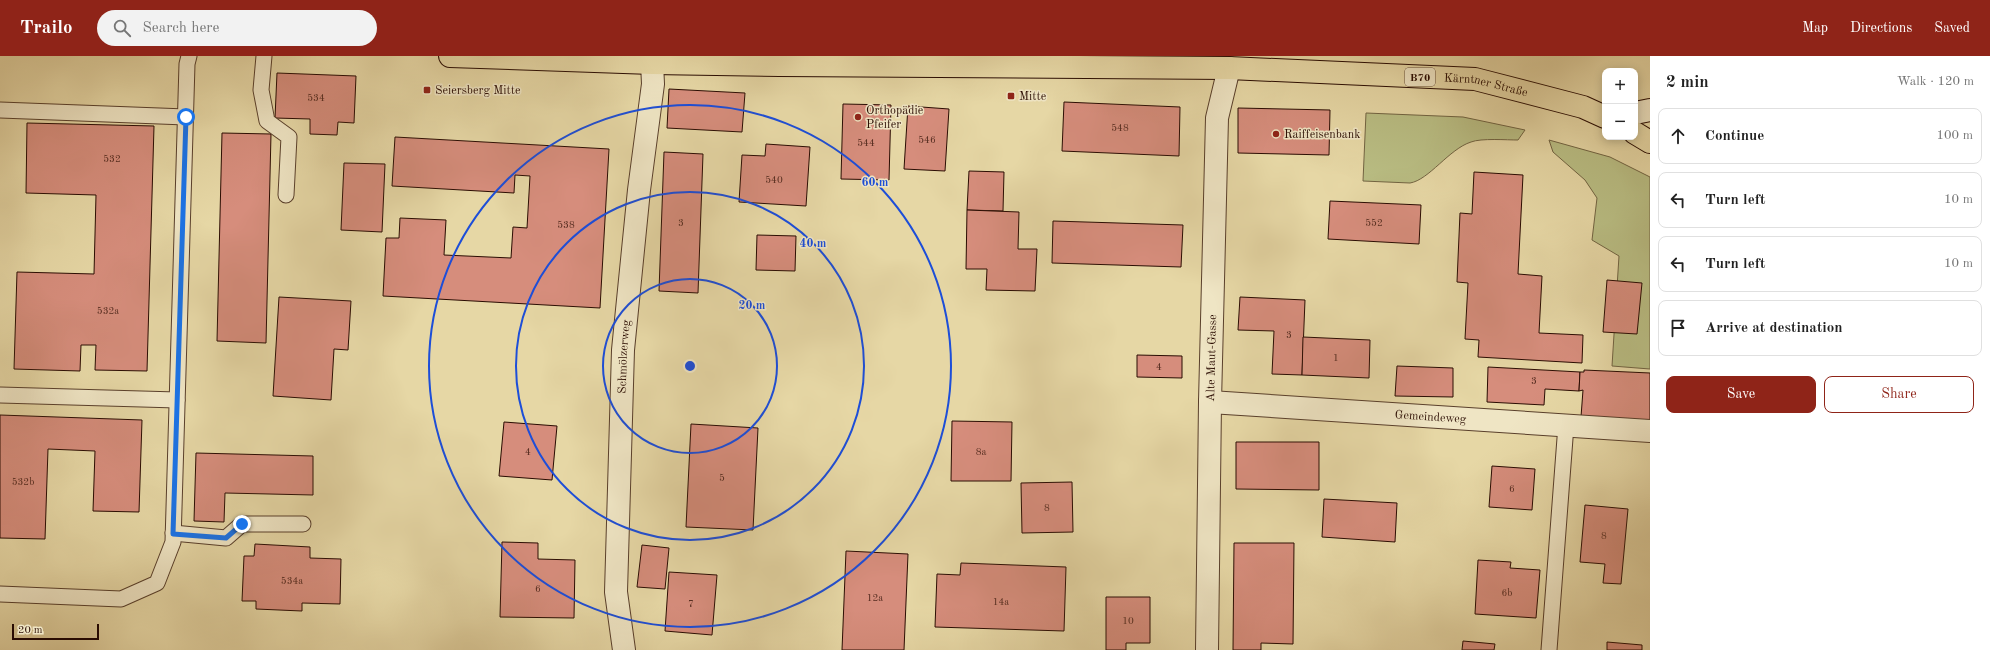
<!DOCTYPE html>
<meta charset="utf-8">
<style>
body{margin:0;font-family:"Old Standard TT",serif;background:#f2f2f2;color:#222}
.controls{position:absolute;right:12px;top:12px;display:grid;overflow:hidden;border-radius:8px;box-shadow:0 2px 10px #0003}
.controls button{width:36px;height:36px;display:grid;place-items:center;padding:0;border:0;border-bottom:1px solid #e0e0e0;background:#fff;color:#222;font:20px sans-serif}
.scale{position:absolute;left:12px;bottom:10px;width:87px;box-sizing:border-box;padding-left:4px;border:2px solid #2a0c02;border-top:0;font-size:11px;line-height:14px;white-space:nowrap;color:#2a0c02;-webkit-text-stroke:3px #efe5c4;paint-order:stroke}
.stop{position:absolute;width:12px;height:12px;margin:-9px;border:3px solid #1a73e8;border-radius:50%;background:#fff}
.stop.end{background:#1a73e8;border-color:#fff;box-shadow:0 1px 4px #0008}
.list{margin:0;padding:0;list-style:none}
h2{display:flex;justify-content:space-between;align-items:center;height:52px;margin:0;padding:0 16px;font-size:17px}
h2 small{font-size:13px;font-weight:400;color:#767676}
.list li{display:grid;grid-template-columns:26px 1fr auto;gap:12px;align-items:center;box-sizing:border-box;height:56px;margin:0 8px 8px;padding:0 8px;border:1px solid #e0e0e0;border-radius:8px}
.list b{display:block;font-size:15px;white-space:nowrap}
.list em{font-size:13px;font-style:normal;color:#767676}
.actions{display:flex;gap:8px;padding:12px 16px}
.actions a{flex:1;padding:9px 0;border:1px solid #8f2418;border-radius:8px;text-align:center;font-size:14px;color:#8f2418}
.actions .main{background:#8f2418;color:#fff}
.icon{flex:none;width:22px;height:22px;fill:none;stroke:currentColor;stroke-width:2;stroke-linecap:round;stroke-linejoin:round}
.map{position:relative;flex:none;width:1650px;height:594px;overflow:hidden}
header{display:flex;align-items:center;gap:24px;box-sizing:border-box;height:56px;padding:0 20px;background:#8f2418;color:#fff}
header strong{font-size:19px}
nav{display:flex;gap:22px;margin-inline-start:auto;font-size:14px}
.search{width:280px;height:36px;background:#f2f2f2;display:flex;align-items:center;gap:10px;box-sizing:border-box;padding:0 14px;border-radius:22px;color:#767676;font-size:15px}
main{display:flex}
aside{flex:1;background:#fff}
.map>svg:first-child{display:block}
.green{fill:#b9bd83;stroke:#726442}
.building{fill:#d68d7c;stroke:#2a0c02}
.lines{fill:none;stroke-linecap:round;stroke-linejoin:round}
.lane-casing{stroke:#593f2b;stroke-width:17}
.street-casing{stroke:#593f2b;stroke-width:24}
.secondary-casing{stroke:#2a0c02;stroke-width:24}
.primary-casing{stroke:#2a0c02;stroke-width:24}
.lane{stroke:#efe5c4;stroke-width:15}
.street{stroke:#efe5c4;stroke-width:22}
.secondary{stroke:#efe5c4;stroke-width:22}
.primary{stroke:#e6d7a5;stroke-width:22}
.route{stroke:#1a73e8;stroke-width:5}
.ring{fill:none;stroke:#1d4ed8;stroke-width:2}
.poi-dot{fill:#8f2418;stroke:#efe5c4;stroke-width:1.5}
.labels{text-anchor:middle;stroke-width:3;stroke-linejoin:round;paint-order:stroke}
.number-label{font-size:10px;fill:#552c20}
.shield{fill:#efe5c4;stroke:#654d3c;stroke-width:1}
.shield-label{font-size:11px;font-weight:bold;fill:#2a0c02}
.street-label{font-size:12px;fill:#2a0c02;stroke:#efe5c4}
.poi-label{font-size:12px;fill:#2a0c02;stroke:#efe5c4;text-anchor:start}
.centre{fill:#1d4ed8;stroke:#efe5c4;stroke-width:2}
.ring-label{font-size:12px;text-anchor:middle;font-weight:bold;fill:#1d4ed8;stroke:#efe5c4;stroke-width:3;stroke-linejoin:round;paint-order:stroke}
</style>
<header>
<strong>Trailo</strong>
<div class="search"><svg class="icon" aria-label="search" viewBox="0 0 24 24"><circle cx="10" cy="10" r="6"/><path d="M15 15l6 6"/></svg>Search here</div>
<nav><a>Map</a><a>Directions</a><a>Saved</a></nav>
</header>
<main>
<div class="map">
<svg width="1650" height="594" viewBox="0 0 1650 594">
<rect width="100%" height="100%" fill="#e6d7a5"/>
<filter id="stains"><feTurbulence type="fractalNoise" baseFrequency=".005" numOctaves="4"/><feColorMatrix values="0 0 0 0 .2 0 0 0 0 .09 0 0 0 0 .02 0 0 0 .5 -.17"/></filter>
<radialGradient id="worn" r=".72"><stop offset=".6" stop-color="#630" stop-opacity="0"/><stop offset="1" stop-color="#630" stop-opacity=".3"/></radialGradient>
<!-- green -->
<g class="green">
<path d="M1366,57L1463,61L1525,74L1518,84C1507,84 1481,82 1471,86C1449,93 1429,124 1410,127L1363,125Z"/>
<polygon points="1549,84 1610,101 1650,121 1650,313 1612,310 1619,200 1592,184 1597,142 1585,124 1553,96"/>
</g>
<!-- building -->
<g class="building">
<polygon points="277,17 356,20 354,67 338,66 337,79 310,78 310,63 275,62"/>
<polygon points="669,33 745,37 742,76 667,72"/>
<polygon points="1064,46 1180,51 1179,100 1062,95"/>
<polygon points="843,48 891,49 889,124 841,123"/>
<polygon points="908,50 949,53 945,115 904,113"/>
<polygon points="1238,52 1330,54 1329,99 1238,97"/>
<polygon points="27,67 154,70 147,315 95,314 96,289 81,289 80,315 14,313 17,216 94,218 96,139 26,137"/>
<polygon points="222,77 271,78 266,287 217,285"/>
<polygon points="395,81 609,93 600,252 383,240 386,182 399,182 400,162 446,164 444,199 511,202 513,171 527,172 530,120 515,119 514,137 392,130"/>
<polygon points="766,88 810,91 806,150 739,146 742,99 765,100"/>
<polygon points="664,96 703,98 698,237 659,235"/>
<polygon points="344,107 385,108 382,176 341,174"/>
<polygon points="969,115 1004,116 1003,155 967,154"/>
<polygon points="1474,116 1523,119 1518,218 1542,220 1539,277 1583,279 1582,307 1478,301 1479,284 1465,283 1468,227 1457,226 1460,157 1472,158"/>
<polygon points="1330,145 1421,149 1419,188 1328,183"/>
<polygon points="967,154 1019,156 1018,193 1037,193 1035,235 986,234 987,213 966,213"/>
<polygon points="1053,165 1183,169 1181,211 1052,207"/>
<polygon points="757,179 796,180 795,215 756,214"/>
<polygon points="1607,224 1642,227 1637,278 1603,276"/>
<polygon points="279,241 351,245 348,294 334,293 331,344 273,340"/>
<polygon points="1240,241 1305,244 1302,319 1272,318 1274,275 1238,274"/>
<polygon points="1303,281 1370,284 1369,322 1302,319"/>
<polygon points="1137,299 1182,300 1182,322 1137,321"/>
<polygon points="1397,310 1453,312 1453,341 1395,340"/>
<polygon points="1488,311 1580,316 1579,335 1545,333 1544,349 1487,346"/>
<polygon points="1584,314 1650,317 1650,365 1581,361 1583,334 1579,335 1580,316 1584,316"/>
<polygon points="0,359 142,364 139,456 93,455 95,395 48,393 45,483 0,482"/>
<polygon points="952,365 1012,366 1011,425 951,425"/>
<polygon points="504,366 557,370 552,424 499,420"/>
<polygon points="691,368 758,372 753,474 686,471"/>
<polygon points="1236,386 1319,386 1319,434 1236,433"/>
<polygon points="196,397 313,400 313,439 225,437 224,466 194,465"/>
<polygon points="1492,410 1535,413 1532,454 1489,451"/>
<polygon points="1072,426 1073,476 1022,477 1021,427"/>
<polygon points="1324,443 1397,447 1395,486 1322,481"/>
<polygon points="1585,449 1628,453 1621,528 1603,527 1605,508 1580,506"/>
<polygon points="502,486 538,487 538,503 575,504 574,562 500,561"/>
<polygon points="1234,487 1294,487 1293,588 1261,587 1261,594 1233,594"/>
<polygon points="255,488 310,491 310,502 341,503 340,548 302,547 302,555 256,553 256,545 242,545 244,500 254,500"/>
<polygon points="642,489 669,492 665,533 637,531"/>
<polygon points="846,495 908,498 904,594 842,594"/>
<polygon points="1478,504 1511,506 1510,512 1540,514 1536,562 1475,558"/>
<polygon points="961,507 1066,511 1064,575 935,571 937,518 960,519"/>
<polygon points="669,516 717,519 712,579 665,575"/>
<polygon points="1106,541 1150,541 1150,587 1126,587 1126,594 1106,594"/>
<polygon points="1463,585 1495,588 1494,594 1462,594"/>
<polygon points="1607,586 1642,589 1642,594 1607,594"/>
</g>
<g class="lines">
<!-- lane casing -->
<g class="lane-casing">
<g id="lane">
<polyline points="264,0 261,34 267,65 289,81 286,139"/>
<polyline points="0,54 186,61"/>
<polyline points="0,339 177,344"/>
<polyline points="173,477 226,482 242,468 303,468"/>
<polyline points="0,538 121,543 157,527 173,486 187,8 189,0"/>
<polyline points="1549,594 1566,369"/>
</g>
</g>
<!-- street casing -->
<g class="street-casing">
<g id="street">
<path id="s1" d="M1210,346L1650,375"/>
<path id="s2" d="M624,594L616,536L623,294L639,134L653,28L652,7"/>
<path id="s3" d="M1207,594L1210,346L1217,62L1229,12"/>
</g>
</g>
<!-- secondary casing -->
<g class="secondary-casing">
<polyline id="secondary" points="1635,57 1650,54"/>
</g>
<!-- primary casing -->
<g class="primary-casing">
<g id="primary">
<path id="s4" d="M450,0L652,7L780,9L1229,12L1475,23L1583,51L1605,61"/>
<polyline points="1635,77 1650,86"/>
</g>
</g>
<!-- lane -->
<use href="#lane" class="lane"/>
<!-- street -->
<use href="#street" class="street"/>
<!-- secondary -->
<use href="#secondary" class="secondary"/>
<!-- primary -->
<use href="#primary" class="primary"/>
</g>
<g class="lines">
<!-- route -->
<polyline class="route" points="186,61 173,478 226,482 242,468"/>
</g>
<!-- distance rings -->
<g class="ring">
<circle cx="690" cy="310" r="87"/>
<circle cx="690" cy="310" r="174"/>
<circle cx="690" cy="310" r="261"/>
</g>
<!-- markers -->
<g class="poi-dot">
<rect x="423" y="30" width="8" height="8" rx="2"/>
<rect x="1007" y="36" width="8" height="8" rx="2"/>
<circle cx="858" cy="61" r="4"/>
<circle cx="1276" cy="78" r="4"/>
</g>
<g class="labels">
<!-- number labels -->
<g class="number-label">
<text x="316" y="45">534</text>
<text x="1120" y="75">548</text>
<text x="927" y="87">546</text>
<text x="866" y="90">544</text>
<text x="112" y="106">532</text>
<text x="774" y="127">540</text>
<text x="681" y="170">3</text>
<text x="1374" y="170">552</text>
<text x="566" y="172">538</text>
<text x="108" y="258">532a</text>
<text x="1289" y="282">3</text>
<text x="1336" y="305">1</text>
<text x="1159" y="314">4</text>
<text x="1534" y="328">3</text>
<text x="528" y="399">4</text>
<text x="981" y="399">8a</text>
<text x="722" y="425">5</text>
<text x="23" y="429">532b</text>
<text x="1512" y="436">6</text>
<text x="1047" y="455">8</text>
<text x="1604" y="483">8</text>
<text x="292" y="528">534a</text>
<text x="538" y="536">6</text>
<text x="1507" y="540">6b</text>
<text x="875" y="545">12a</text>
<text x="1001" y="549">14a</text>
<text x="691" y="551">7</text>
<text x="1128" y="568">10</text>
</g>
<!-- shield labels -->
<rect class="shield" x="1405" y="12" width="30" height="18" rx="3"/>
<g class="shield-label">
<text x="1420" y="25">B70</text>
</g>
<!-- street labels -->
<g class="street-label">
<text dy="4" stroke="none"><textPath href="#s4" startOffset="1037">Kärntner Straße</textPath></text>
<text dy="4" stroke="none"><textPath href="#s2" startOffset="294">Schmölzerweg</textPath></text>
<text dy="4" stroke="none"><textPath href="#s3" startOffset="292">Alte Maut-Gasse</textPath></text>
<text dy="4" stroke="none"><textPath href="#s1" startOffset="221">Gemeindeweg</textPath></text>
</g>
<!-- poi labels -->
<g class="poi-label">
<text x="435" y="38">Seiersberg Mitte</text>
<text x="1019" y="44">Mitte</text>
<text x="866" y="58">Orthopädie<tspan x="866" dy="14">Pfeifer</tspan></text>
<text x="1284" y="82">Raiffeisenbank</text>
</g>
</g>
<circle cx="690" cy="310" r="6" class="centre"/>
<g class="ring-label">
<text x="875" y="130">60 m</text>
<text x="813" y="191">40 m</text>
<text x="752" y="253">20 m</text>
</g>
<rect width="100%" height="100%" filter="url(#stains)"/>
<rect width="100%" height="100%" fill="url(#worn)"/>
</svg>
<div class="controls">
<button>+</button>
<button>−</button>
</div>
<div class="scale">20 m</div>
<div class="stop" style="left:186px;top:61px"></div>
<div class="stop end" style="left:242px;top:468px"></div>
</div>
<aside>
<h2>2 min<small>Walk · 120 m</small></h2>
<ul class="list">
<li><svg class="icon" aria-label="ahead" viewBox="0 0 24 24"><path d="M12 20V5M6 11l6-6 6 6"/></svg><div><b>Continue</b></div><em>100 m</em></li>
<li><svg class="icon" aria-label="left" viewBox="0 0 24 24"><path d="M17 20v-9H6M10 6l-5 5 5 5"/></svg><div><b>Turn left</b></div><em>10 m</em></li>
<li><svg class="icon" aria-label="left" viewBox="0 0 24 24"><path d="M17 20v-9H6M10 6l-5 5 5 5"/></svg><div><b>Turn left</b></div><em>10 m</em></li>
<li><svg class="icon" aria-label="arrive" viewBox="0 0 24 24"><path d="M6 21V4h12l-3 4 3 4H6"/></svg><div><b>Arrive at destination</b></div></li>
</ul>
<div class="actions"><a class="main">Save</a><a>Share</a></div>
</aside>
</main>
